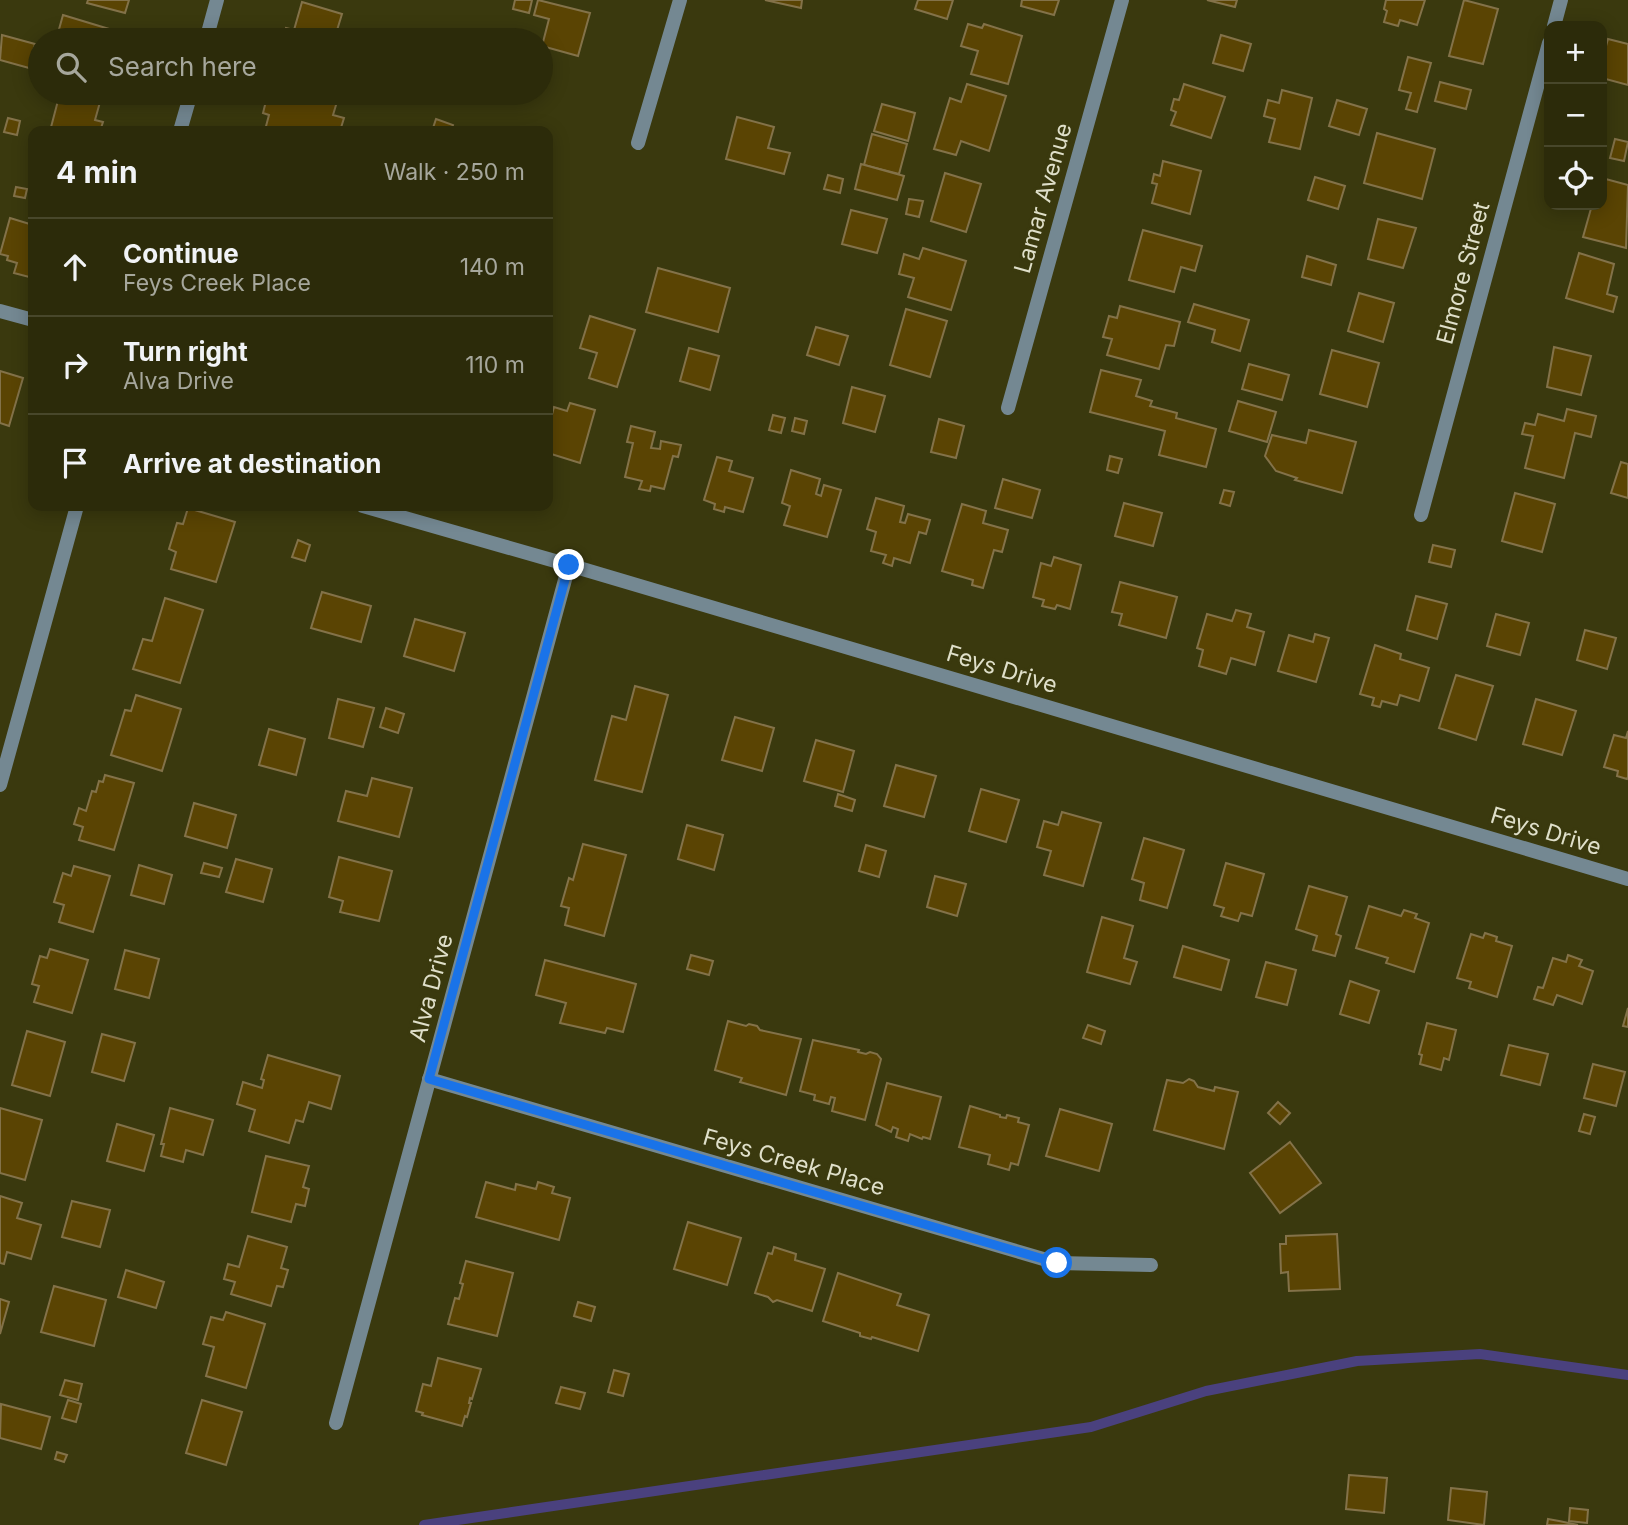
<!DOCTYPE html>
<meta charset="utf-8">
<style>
body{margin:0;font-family:Inter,sans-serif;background:#343313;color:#f1f3f6}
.controls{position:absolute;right:21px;top:21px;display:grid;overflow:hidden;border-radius:14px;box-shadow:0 4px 18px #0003}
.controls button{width:63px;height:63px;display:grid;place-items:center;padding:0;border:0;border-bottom:2px solid #48472b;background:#2c2b0a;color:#f1f3f6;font:35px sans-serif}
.stop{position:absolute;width:21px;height:21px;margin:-16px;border:5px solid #1a73e8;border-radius:50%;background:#fff}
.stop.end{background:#1a73e8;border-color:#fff;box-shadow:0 2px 7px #0008}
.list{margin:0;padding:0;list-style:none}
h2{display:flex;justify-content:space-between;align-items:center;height:91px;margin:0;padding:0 28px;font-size:30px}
h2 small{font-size:23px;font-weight:400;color:#a6a79c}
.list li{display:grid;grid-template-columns:46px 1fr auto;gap:21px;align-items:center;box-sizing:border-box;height:98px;padding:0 28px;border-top:2px solid #48472b}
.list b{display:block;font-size:26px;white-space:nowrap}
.list p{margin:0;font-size:23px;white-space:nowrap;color:#a6a79c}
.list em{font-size:23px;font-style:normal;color:#a6a79c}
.icon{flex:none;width:38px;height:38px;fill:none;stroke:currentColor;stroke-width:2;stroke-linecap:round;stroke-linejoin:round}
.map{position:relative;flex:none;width:1628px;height:1525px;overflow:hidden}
.search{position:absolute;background:#2c2b0a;box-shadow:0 4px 18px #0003;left:28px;top:28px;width:525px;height:77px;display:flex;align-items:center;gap:18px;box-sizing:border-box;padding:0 24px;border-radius:38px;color:#a6a79c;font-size:26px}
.panel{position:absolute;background:#2c2b0a;box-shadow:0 4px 18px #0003;left:28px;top:126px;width:525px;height:385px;border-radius:14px}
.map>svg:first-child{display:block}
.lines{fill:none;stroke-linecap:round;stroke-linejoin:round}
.stream{stroke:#4a417e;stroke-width:10}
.building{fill:#5a4403;stroke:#837249;stroke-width:2}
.minor{stroke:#748892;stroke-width:14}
.route{stroke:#1a73e8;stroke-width:9}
.labels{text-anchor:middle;stroke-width:6;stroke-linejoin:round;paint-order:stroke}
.street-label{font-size:23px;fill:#dfdfc9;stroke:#3a390e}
</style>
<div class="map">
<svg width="1628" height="1525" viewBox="0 0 1628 1525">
<rect width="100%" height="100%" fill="#3a390e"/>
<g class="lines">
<!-- stream -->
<polyline class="stream" points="424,1525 1091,1427 1206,1391 1357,1361 1480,1354 1628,1375"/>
</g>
<!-- building -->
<g class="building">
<polygon points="88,0 129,0 125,13 87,3"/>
<polygon points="515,0 532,0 529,13 513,9"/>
<polygon points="538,0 590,13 578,56 542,46 549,19 534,15"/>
<polygon points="765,0 802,0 801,8"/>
<polygon points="918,0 953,0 947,19 915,9"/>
<polygon points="1022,0 1059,0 1054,15 1021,6"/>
<polygon points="1207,0 1237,0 1235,7"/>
<polygon points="1386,0 1425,0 1417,25 1400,20 1398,26 1384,22 1387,11 1384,9"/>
<polygon points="1464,0 1498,9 1483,64 1449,56"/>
<polygon points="302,2 342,14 334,40 283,40 286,28 294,30"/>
<polygon points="63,15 129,35 128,40 56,40"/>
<polygon points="968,24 982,28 984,24 1022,36 1008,84 971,74 978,51 961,46"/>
<polygon points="2,35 35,44 29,68 0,60"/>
<polygon points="1221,35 1251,44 1243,71 1213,63"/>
<polygon points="1608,39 1628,44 1628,85 1602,78 1602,60"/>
<polygon points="1408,57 1431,63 1417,112 1406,109 1411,93 1399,90"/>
<polygon points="1440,82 1471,90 1466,109 1435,101"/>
<polygon points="967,84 1006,96 989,151 961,141 956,155 934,149 950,98 961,102"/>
<polygon points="1184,84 1225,97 1211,138 1171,125 1176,112 1171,110 1174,99 1179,100"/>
<polygon points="1282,90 1312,98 1300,149 1269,142 1275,119 1264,116 1268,100 1279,103"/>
<polygon points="60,93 102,95 95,120 103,122 100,131 50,131"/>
<polygon points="268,93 330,93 339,95 333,115 344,118 340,131 265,130 269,115 263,113"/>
<polygon points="1337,100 1367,109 1359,135 1329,126"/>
<polygon points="882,104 915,113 908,141 874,131"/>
<polygon points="737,117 774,127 768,148 790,153 784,174 726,159"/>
<polygon points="8,118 20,121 17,135 4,132"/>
<polygon points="436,119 453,125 451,131 432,131"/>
<polygon points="1377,133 1435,149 1422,199 1364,183"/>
<polygon points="872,134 907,144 899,174 864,165"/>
<polygon points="1615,139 1628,142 1624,161 1610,158"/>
<polygon points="1163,161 1201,171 1190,214 1152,203 1157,184 1152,183 1154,174 1160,176"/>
<polygon points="861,164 904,176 897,200 855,189"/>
<polygon points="945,173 981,184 966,232 931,221"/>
<polygon points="828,175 843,179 840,193 824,189"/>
<polygon points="1315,177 1345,186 1338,209 1308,200"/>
<polygon points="1602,178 1628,185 1626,248 1583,237 1592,205 1602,205"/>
<polygon points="16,187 27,189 25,198 14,196"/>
<polygon points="909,199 923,201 919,217 906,214"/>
<polygon points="851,210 887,219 877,253 842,244"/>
<polygon points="10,218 33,225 33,278 14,273 17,263 7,260 8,256 0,254"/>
<polygon points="1378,219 1416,228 1403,268 1368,259"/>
<polygon points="1143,230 1202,246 1195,271 1181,267 1174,292 1129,280"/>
<polygon points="923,248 966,261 951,310 908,297 914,278 899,274 904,254 919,259"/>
<polygon points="1579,253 1614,264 1607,294 1617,297 1613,312 1566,298"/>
<polygon points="1307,256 1336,265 1331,285 1302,277"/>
<polygon points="658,268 730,288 718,332 646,312"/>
<polygon points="1359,293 1394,303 1383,342 1348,331"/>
<polygon points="1194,304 1249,320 1240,351 1212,342 1215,330 1188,322"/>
<polygon points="1120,306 1180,322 1174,346 1166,345 1159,369 1107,355 1112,339 1103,337 1109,316 1117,318"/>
<polygon points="906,309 947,321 930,377 890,365"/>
<polygon points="590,316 635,330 617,387 589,378 597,353 580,348"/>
<polygon points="816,327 848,336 839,365 807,355"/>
<polygon points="1554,347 1591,356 1581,395 1547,387"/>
<polygon points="689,348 719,356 710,390 680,381"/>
<polygon points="1332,350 1379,363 1367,407 1320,394"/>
<polygon points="1249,364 1289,375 1282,400 1242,389"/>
<polygon points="1101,370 1141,380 1136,396 1152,401 1150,406 1177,413 1176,418 1216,429 1206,467 1159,455 1165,431 1090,412"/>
<polygon points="0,371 23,378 9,426 0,423"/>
<polygon points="852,387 885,396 875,432 843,423"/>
<polygon points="1238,401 1276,412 1267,442 1229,431"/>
<polygon points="570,403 595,410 580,463 548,453 548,429 554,407 567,411"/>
<polygon points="1567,409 1596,416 1591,437 1575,433 1564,478 1525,468 1533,436 1522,434 1525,423 1535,425 1538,414 1564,421"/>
<polygon points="773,415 785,418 781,433 769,430"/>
<polygon points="795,418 807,421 804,434 792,431"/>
<polygon points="939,419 964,426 956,458 931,452"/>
<polygon points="631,426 655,432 651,448 660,449 661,441 681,445 678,457 673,456 664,489 651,486 650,491 639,489 642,481 625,477 633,443 627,442"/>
<polygon points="1309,430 1356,442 1342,493 1295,480 1297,478 1276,471 1265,456 1272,435 1306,443"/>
<polygon points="1110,456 1122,459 1118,473 1107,470"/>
<polygon points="717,457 732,461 729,471 753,478 743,512 725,507 724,512 714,509 715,504 704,500"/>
<polygon points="1621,462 1628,464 1628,498 1611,493"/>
<polygon points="791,470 820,479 816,494 821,496 824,485 841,490 827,537 784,525 790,506 782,503"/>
<polygon points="1003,479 1040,490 1032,518 995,508"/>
<polygon points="1224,490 1234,492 1230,506 1220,503"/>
<polygon points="1515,493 1555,504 1542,552 1502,541"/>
<polygon points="876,498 904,506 900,522 905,523 908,514 930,520 926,534 919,532 910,563 894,558 892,566 883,563 886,555 871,551 876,532 867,529"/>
<polygon points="1124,503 1162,513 1153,546 1115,536"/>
<polygon points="962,504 986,511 983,523 1008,530 1002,552 994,550 983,588 972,585 973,580 942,571"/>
<polygon points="188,508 235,522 216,582 171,569 176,552 169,549 177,523 183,524"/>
<polygon points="298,540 310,545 305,561 292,557"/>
<polygon points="1433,545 1455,550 1451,567 1429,562"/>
<polygon points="1054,557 1081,565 1070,609 1057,605 1055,609 1042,606 1044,600 1033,597 1041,563 1051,566"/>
<polygon points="1120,582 1177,597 1166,638 1119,625 1122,614 1112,612"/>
<polygon points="322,592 371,606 361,642 311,628"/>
<polygon points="1416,596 1447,604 1437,639 1407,630"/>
<polygon points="165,598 203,610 180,683 133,669 143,639 152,641"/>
<polygon points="1236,610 1251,614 1247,627 1264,632 1255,665 1231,658 1226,674 1199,666 1203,650 1197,648 1207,614 1232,621"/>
<polygon points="1496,614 1529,623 1520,655 1487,646"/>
<polygon points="415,619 465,633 454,671 404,656"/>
<polygon points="1585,630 1616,638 1607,669 1577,660"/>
<polygon points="1315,634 1329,638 1316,682 1278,671 1289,635 1313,642"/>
<polygon points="1375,645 1401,654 1400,659 1429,668 1419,701 1400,695 1397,705 1382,701 1380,707 1372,705 1374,698 1360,694"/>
<polygon points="1456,675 1493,686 1476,740 1439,728"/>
<polygon points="635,686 668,695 642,792 595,780 612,716 626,720"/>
<polygon points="136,695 181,709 162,771 111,755 125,710 131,711"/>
<polygon points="338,699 374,708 363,747 329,738"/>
<polygon points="1536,699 1576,711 1562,755 1523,744"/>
<polygon points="386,708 404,714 398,733 380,727"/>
<polygon points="735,717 774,728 762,771 722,760"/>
<polygon points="269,729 305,739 296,775 259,765"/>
<polygon points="1628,731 1628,777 1627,779 1617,776 1618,771 1604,767 1614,735 1626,738"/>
<polygon points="816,740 854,751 843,792 804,781"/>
<polygon points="896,765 936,776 924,817 884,806"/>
<polygon points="105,775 134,783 114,850 79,840 83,827 74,824 79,808 86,811 92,791 96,792 99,781 103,782"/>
<polygon points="372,778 412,788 399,837 338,821 346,791 367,796"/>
<polygon points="981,789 1019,800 1006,842 969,831"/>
<polygon points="838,794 855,800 852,811 835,806"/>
<polygon points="194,803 236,815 227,848 185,836"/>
<polygon points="1062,812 1101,823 1083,886 1044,875 1051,851 1037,847 1044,821 1058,825"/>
<polygon points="687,825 723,835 714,870 678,859"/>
<polygon points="1144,838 1184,850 1167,908 1140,900 1144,883 1132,879"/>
<polygon points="583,844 626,855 604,936 565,925 569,908 561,906 569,878 573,880"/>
<polygon points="866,845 886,851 879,877 859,871"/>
<polygon points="339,857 392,871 379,921 340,912 343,901 329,897"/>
<polygon points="236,859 272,869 263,902 226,892"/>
<polygon points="204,863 222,868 219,877 201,873"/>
<polygon points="1226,863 1264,874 1252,916 1241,913 1238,921 1221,916 1224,908 1214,905"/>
<polygon points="139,865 172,875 164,904 131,895"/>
<polygon points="74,866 110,876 93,932 59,922 64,905 54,902 63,873 71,876"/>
<polygon points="935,876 966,884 957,916 927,907"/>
<polygon points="1309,886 1347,897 1336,934 1341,936 1335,956 1313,950 1317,936 1296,929"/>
<polygon points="1369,906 1401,916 1404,910 1417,914 1415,918 1429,923 1414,972 1386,963 1388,958 1356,948"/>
<polygon points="1102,917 1133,926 1124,958 1137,962 1130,984 1087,972"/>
<polygon points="1485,933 1497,937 1496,941 1512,946 1497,997 1469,988 1471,982 1457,978 1471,934 1483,938"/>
<polygon points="1183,946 1229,960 1221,990 1174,977"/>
<polygon points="50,949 88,960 72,1013 34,1002 39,986 32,984 40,956 47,958"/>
<polygon points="125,950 159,959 149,998 115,989"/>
<polygon points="691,955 713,961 709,975 687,969"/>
<polygon points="1568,955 1582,960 1579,966 1593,971 1582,1004 1557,995 1553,1005 1534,999 1538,987 1543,988 1553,958 1566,962"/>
<polygon points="545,960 636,984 623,1032 607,1028 605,1033 560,1023 566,1003 536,995"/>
<polygon points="1266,962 1296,970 1287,1005 1256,997"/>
<polygon points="1350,981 1379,991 1369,1023 1340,1014"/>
<polygon points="1628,1008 1628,1027 1623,1026"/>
<polygon points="728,1021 746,1026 749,1024 757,1026 760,1030 801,1039 786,1095 740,1082 742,1078 715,1070"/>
<polygon points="1427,1023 1456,1030 1449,1060 1444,1058 1441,1070 1420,1064 1422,1055 1419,1054"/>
<polygon points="1088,1025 1105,1031 1101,1044 1083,1038"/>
<polygon points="27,1031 65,1042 50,1096 12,1085"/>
<polygon points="102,1034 135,1043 124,1081 92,1072"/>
<polygon points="813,1040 859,1050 858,1052 866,1054 870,1052 877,1054 881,1059 865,1120 832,1111 835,1098 831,1097 829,1104 814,1100 815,1095 800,1091"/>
<polygon points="1509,1045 1548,1054 1540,1085 1501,1075"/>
<polygon points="268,1055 340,1076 331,1109 309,1102 303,1122 296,1120 289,1143 249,1131 255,1110 237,1104 243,1082 262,1088 264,1080 261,1079"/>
<polygon points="1593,1064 1625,1072 1616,1106 1584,1098"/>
<polygon points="1189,1079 1194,1081 1198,1087 1214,1091 1215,1087 1238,1092 1224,1149 1154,1130 1167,1080 1183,1083"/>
<polygon points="887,1083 941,1097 930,1139 923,1137 922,1139 910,1134 908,1141 896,1137 898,1129 893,1127 891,1132 876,1125"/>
<polygon points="1278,1102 1290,1113 1280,1124 1268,1113"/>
<polygon points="970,1106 1000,1115 1000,1117 1006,1118 1007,1115 1019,1118 1018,1122 1029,1125 1018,1165 1011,1163 1009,1170 988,1164 990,1155 959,1147"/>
<polygon points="0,1108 42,1120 25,1180 0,1173"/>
<polygon points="170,1108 213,1120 203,1155 186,1150 183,1162 161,1156 164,1144 161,1144"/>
<polygon points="1060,1109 1112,1124 1099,1171 1046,1156"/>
<polygon points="1584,1114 1595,1117 1590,1134 1579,1131"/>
<polygon points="117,1124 154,1135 144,1171 107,1161"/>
<polygon points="1290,1142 1321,1183 1280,1213 1250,1173"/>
<polygon points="266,1156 309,1166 303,1187 309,1189 305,1206 296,1204 291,1222 252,1212"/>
<polygon points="486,1182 515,1190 516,1184 536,1189 538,1182 554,1187 552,1193 570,1198 559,1240 476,1217"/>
<polygon points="0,1196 22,1203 17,1218 41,1225 31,1259 7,1252 4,1264 0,1263"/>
<polygon points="72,1201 110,1210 100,1247 62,1237"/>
<polygon points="688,1222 741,1238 727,1285 674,1269"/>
<polygon points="1337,1234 1340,1289 1289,1291 1288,1272 1281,1273 1280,1244 1286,1244 1286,1236"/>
<polygon points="248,1236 287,1247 281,1268 288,1270 283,1287 277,1286 271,1306 231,1294 235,1282 224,1279 228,1264 239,1267"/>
<polygon points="774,1247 796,1254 795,1260 825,1269 812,1311 777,1300 773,1302 768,1297 755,1293 768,1253 772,1254"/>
<polygon points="466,1261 513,1273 497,1336 448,1324 455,1298 459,1299 463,1284 460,1283"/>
<polygon points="126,1270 164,1282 156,1308 118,1297"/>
<polygon points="838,1273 901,1294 897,1305 929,1315 918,1351 872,1337 871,1339 860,1336 860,1333 823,1321"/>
<polygon points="54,1286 106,1300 94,1346 41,1332"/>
<polygon points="0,1299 9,1302 0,1334"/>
<polygon points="578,1302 595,1307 591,1321 574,1316"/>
<polygon points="226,1312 265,1324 246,1388 206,1376 214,1347 203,1344 211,1317 223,1320"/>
<polygon points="438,1358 481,1369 472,1399 470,1398 469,1403 471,1403 467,1417 465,1416 462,1426 422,1415 423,1413 416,1411 423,1384 431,1386"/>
<polygon points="614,1370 629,1374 623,1396 608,1392"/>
<polygon points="65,1380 82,1384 78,1400 60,1395"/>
<polygon points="561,1387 585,1393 580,1409 556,1403"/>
<polygon points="68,1400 81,1404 76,1422 62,1418"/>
<polygon points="202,1400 242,1412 226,1465 186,1453"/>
<polygon points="1,1404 50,1417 41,1449 0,1438"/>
<polygon points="57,1452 67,1455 64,1462 55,1459"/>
<polygon points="1349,1475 1387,1478 1384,1513 1346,1509"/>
<polygon points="1451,1488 1487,1492 1484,1525 1448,1520"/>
<polygon points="1570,1508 1588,1510 1587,1523 1569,1521"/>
<polygon points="1548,1519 1559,1521 1578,1525 1547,1525"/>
</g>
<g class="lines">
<!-- minor -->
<g class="minor">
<polyline points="1554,26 1561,0"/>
<polyline points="206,40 217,0"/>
<polyline points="180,131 191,93"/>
<polyline points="638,143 680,0"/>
<polyline points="0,311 33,320"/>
<polyline points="1008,408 1122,0"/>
<polyline points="363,506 569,565 1628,879"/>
<polyline points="1421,515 1549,43"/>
<polyline points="0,785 77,506"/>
<polyline points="429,1079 1057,1263 1151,1265"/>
<polyline points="336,1423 569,565"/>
</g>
</g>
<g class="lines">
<!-- route -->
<polyline class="route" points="569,565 429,1079 1057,1263"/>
</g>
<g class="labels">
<!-- street labels -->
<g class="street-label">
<text transform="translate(1043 198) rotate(-74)" y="8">Lamar Avenue</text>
<text transform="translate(1463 273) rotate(-75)" y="8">Elmore Street</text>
<text transform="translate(1002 669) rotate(17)" y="8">Feys Drive</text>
<text transform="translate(1546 831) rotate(17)" y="8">Feys Drive</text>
<text transform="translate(431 988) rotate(-75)" y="8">Alva Drive</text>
<text transform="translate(794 1162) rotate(16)" y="8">Feys Creek Place</text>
</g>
</g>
</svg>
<div class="controls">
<button>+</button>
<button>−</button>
<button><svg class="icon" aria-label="locate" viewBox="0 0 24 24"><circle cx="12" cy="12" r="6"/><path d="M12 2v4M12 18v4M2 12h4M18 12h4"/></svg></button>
</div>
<div class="stop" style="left:1057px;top:1263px"></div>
<div class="stop end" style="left:569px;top:565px"></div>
<div class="search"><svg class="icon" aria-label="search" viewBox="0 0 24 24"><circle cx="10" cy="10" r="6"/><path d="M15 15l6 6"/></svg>Search here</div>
<section class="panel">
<h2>4 min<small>Walk · 250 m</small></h2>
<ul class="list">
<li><svg class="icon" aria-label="ahead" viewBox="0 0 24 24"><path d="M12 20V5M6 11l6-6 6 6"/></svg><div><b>Continue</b><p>Feys Creek Place</p></div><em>140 m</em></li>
<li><svg class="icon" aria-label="right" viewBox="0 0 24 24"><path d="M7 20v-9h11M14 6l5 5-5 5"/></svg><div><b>Turn right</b><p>Alva Drive</p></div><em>110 m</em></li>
<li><svg class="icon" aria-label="arrive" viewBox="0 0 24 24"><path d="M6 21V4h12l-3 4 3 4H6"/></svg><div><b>Arrive at destination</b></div></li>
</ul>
</section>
</div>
